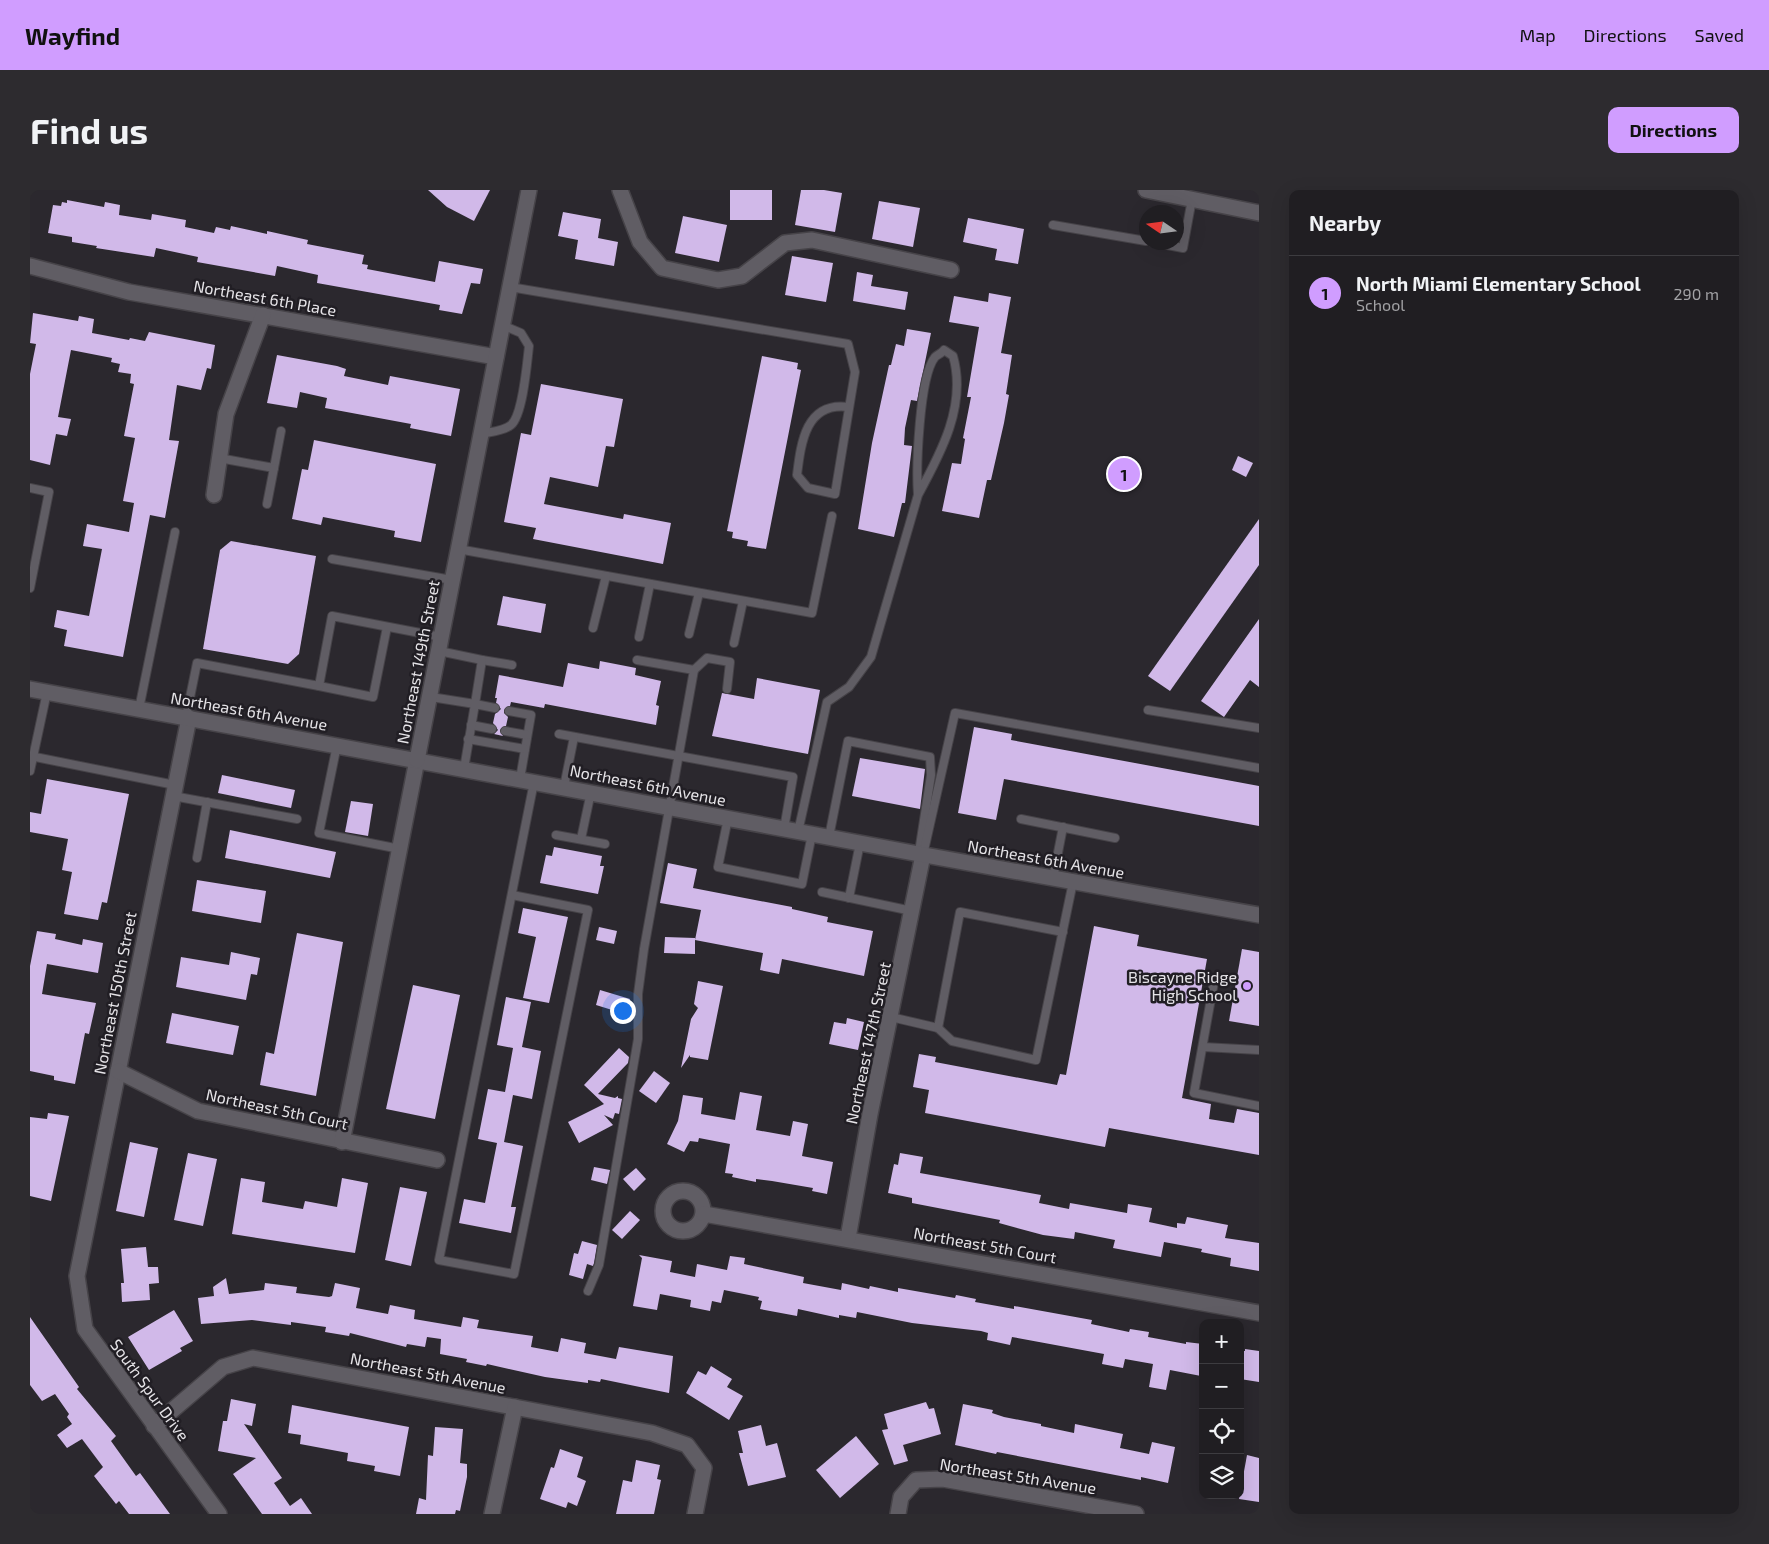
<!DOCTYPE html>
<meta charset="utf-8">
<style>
body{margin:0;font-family:"Exo 2",sans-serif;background:#2d2b2f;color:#f1f3f6}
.controls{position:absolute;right:15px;bottom:15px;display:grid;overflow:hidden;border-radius:10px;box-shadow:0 5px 20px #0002}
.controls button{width:45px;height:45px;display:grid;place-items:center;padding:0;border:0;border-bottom:1px solid #3d3c40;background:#201e22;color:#f1f3f6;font:25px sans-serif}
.compass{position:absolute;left:1109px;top:15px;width:45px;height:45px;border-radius:50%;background:#201e22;box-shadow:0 5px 20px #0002;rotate:283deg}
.you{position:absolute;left:592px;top:820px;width:18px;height:18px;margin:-12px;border:4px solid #fff;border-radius:50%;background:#1a73e8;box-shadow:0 0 0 8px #1a73e833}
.badge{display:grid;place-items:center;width:32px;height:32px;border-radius:50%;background:#d09dff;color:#111;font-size:16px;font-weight:700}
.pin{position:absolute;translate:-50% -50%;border:2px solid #fff;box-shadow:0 1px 5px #0006}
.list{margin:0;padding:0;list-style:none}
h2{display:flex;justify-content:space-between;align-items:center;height:65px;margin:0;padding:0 20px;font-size:21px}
h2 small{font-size:16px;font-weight:400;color:#a2a2a5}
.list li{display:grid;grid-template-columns:32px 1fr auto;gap:15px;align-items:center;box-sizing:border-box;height:75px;padding:0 20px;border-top:1px solid #3d3c40}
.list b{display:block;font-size:19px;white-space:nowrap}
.list p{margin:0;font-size:16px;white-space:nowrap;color:#a2a2a5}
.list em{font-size:16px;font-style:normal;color:#a2a2a5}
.icon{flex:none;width:28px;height:28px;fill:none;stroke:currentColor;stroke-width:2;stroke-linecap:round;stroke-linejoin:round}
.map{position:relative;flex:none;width:1229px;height:1324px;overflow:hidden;border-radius:10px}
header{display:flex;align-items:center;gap:30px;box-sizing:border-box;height:70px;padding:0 25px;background:#d09dff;color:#111}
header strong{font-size:24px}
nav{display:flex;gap:28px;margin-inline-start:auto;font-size:18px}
.intro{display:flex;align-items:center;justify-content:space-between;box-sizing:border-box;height:120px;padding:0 30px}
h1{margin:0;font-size:35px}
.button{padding:12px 22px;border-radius:10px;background:#d09dff;color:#111;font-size:18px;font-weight:700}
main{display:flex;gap:30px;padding:0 30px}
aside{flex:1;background:#201e22;border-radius:10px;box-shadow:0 5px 20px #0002}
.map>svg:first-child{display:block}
.building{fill:#d1b9e9}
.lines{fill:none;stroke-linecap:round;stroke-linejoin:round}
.lane-casing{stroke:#464348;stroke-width:10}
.street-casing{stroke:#464348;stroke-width:18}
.secondary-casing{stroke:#464348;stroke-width:18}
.lane{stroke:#605d64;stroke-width:8}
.street{stroke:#605d64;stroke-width:15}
.secondary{stroke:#605d64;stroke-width:15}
.poi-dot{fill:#d09dff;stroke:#211e24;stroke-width:2}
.labels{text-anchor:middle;stroke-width:5;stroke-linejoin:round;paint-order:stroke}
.street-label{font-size:16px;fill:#e6e4e8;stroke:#211e24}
.poi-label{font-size:16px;fill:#e6e4e8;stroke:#211e24;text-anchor:end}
</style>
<header>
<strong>Wayfind</strong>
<nav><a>Map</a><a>Directions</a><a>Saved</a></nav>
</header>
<div class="intro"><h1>Find us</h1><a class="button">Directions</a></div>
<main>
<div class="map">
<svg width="1229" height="1324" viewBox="0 0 1229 1324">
<rect width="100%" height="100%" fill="#2b282e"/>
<!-- building -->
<g class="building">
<polygon points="398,0 460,0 444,31 417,17"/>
<rect x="700" y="0" width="42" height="30"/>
<polygon points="771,0 794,0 812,3 805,42 765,35"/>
<polygon points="37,10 74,17 75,12 90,15 89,25 121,30 122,24 156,30 155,37 184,43 186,37 200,40 201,36 237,44 237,41 278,50 277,54 334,65 332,74 338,75 337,79 405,92 409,71 453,79 450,94 441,93 432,124 409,120 410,115 287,93 288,85 247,76 245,86 167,72 168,67 126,58 124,67 66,58 67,56 42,52 42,47 18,43 23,15 31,16 32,12 37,13"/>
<polygon points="849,11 890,18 883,57 842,49"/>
<polygon points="533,22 571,29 568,48 588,52 584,76 545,69 548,50 528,46"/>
<polygon points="653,26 697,35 689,72 645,63"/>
<polygon points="938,28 994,39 988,74 965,70 967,59 933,52"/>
<polygon points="762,66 803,73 796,112 755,105"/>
<polygon points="827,82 843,85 841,96 878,102 875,120 823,111"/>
<polygon points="959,103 981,107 971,163 982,165 976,204 979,205 974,233 961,290 957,290 949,328 912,321 922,273 931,274 935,249 933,248 941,207 937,207 949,137 919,132 924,106 958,112"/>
<polygon points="3,123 48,131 49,126 64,129 62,143 99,150 100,148 115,151 119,142 185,155 181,179 177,178 171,200 147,195 139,250 149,251 135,328 120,325 93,467 34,456 37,440 24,437 27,420 59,426 72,359 53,356 57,334 99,342 104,313 93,311 105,248 94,246 104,194 100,193 101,184 88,182 90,174 81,172 82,168 41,160 28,227 41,229 37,246 26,244 20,275 0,270 0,184 6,154 0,153"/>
<polygon points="877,139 901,143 887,211 881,210 875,238 874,255 882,256 875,313 872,313 864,347 828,339 842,253 859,175 861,175 866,154 874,156"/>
<polygon points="247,165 307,176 316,179 314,186 358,195 360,186 430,199 421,246 380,238 381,234 295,218 297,208 270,202 267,218 237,213"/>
<polygon points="732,166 768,173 767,179 771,180 736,359 717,356 718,351 702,348 703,342 697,341"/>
<polygon points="511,194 593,209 584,257 576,256 568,297 520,287 514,314 593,329 594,324 641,333 633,374 503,349 506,338 474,332 491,243 501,245"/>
<polygon points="284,250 406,274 391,352 364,347 365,341 293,327 291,335 262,329 272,279 278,280"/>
<polygon points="1208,266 1223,273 1216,287 1202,280"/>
<polygon points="1229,329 1229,375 1140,501 1118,486"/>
<polygon points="201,351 286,366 269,464 258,474 173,459 190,360"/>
<polygon points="473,406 516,414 511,443 467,435"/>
<polygon points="1229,429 1229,497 1220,490 1194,527 1171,511"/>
<polygon points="570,471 606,478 605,485 631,491 626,515 629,516 626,535 515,514 514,518 481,512 480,516 474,520 474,523 478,527 476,536 470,540 473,546 464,544 468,540 463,533 465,524 471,519 466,513 467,508 465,508 469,485 533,497 538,473 569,479"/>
<polygon points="727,488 790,500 778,564 682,546 692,503 724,509"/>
<polygon points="944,537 982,544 981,550 1229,596 1229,636 974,589 966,630 928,623"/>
<polygon points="830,568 895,579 890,619 822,606"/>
<polygon points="192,585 265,600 261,618 188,603"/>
<polygon points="17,589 99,604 77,713 72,712 68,730 34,724 42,682 32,680 38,649 0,642 0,622 11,624"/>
<polygon points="321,611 343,614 338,646 315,642"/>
<polygon points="200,640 306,662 300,688 195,668"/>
<polygon points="524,657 572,666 570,676 574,676 568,704 510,693 516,665 522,666"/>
<polygon points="638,673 667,679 663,698 762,717 762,719 798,727 797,732 843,741 834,786 752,769 749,784 730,780 733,763 665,750 671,720 630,713"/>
<polygon points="167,690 236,701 231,733 162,721"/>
<polygon points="493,718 538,727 519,813 493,808 506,747 488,743"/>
<polygon points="1064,736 1109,745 1107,756 1177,769 1152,908 1181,914 1179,929 1204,933 1207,919 1229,923 1229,965 1079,938 1075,957 895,923 899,900 883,897 889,864 906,867 905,872 1027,895 1030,884 1036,885"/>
<polygon points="569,737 587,741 584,754 566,750"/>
<polygon points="7,741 26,744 25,749 52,755 53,749 73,753 68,783 17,774 12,804 66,813 59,844 55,843 45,894 24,890 24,886 0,881 0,776"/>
<polygon points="267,743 313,752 286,906 230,895 236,862 244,864"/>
<polygon points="635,747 665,748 665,764 634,763"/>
<polygon points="1212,759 1229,762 1229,836 1199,831"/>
<polygon points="201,762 230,768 227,785 221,784 216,810 146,797 151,767 199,775"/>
<polygon points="668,791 693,796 678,870 660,867 660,865 651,878 661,829 668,818 664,814"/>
<polygon points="383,795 430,805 405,929 356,919"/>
<polygon points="570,800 600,809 595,824 566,815"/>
<polygon points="476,807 501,812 492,857 511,861 502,909 483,905 474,952 493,956 481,1017 486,1017 481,1043 429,1033 434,1009 455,1013 467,953 448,949 458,899 475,902 483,858 467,855"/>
<polygon points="142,823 209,836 203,865 136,853"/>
<polygon points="817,828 834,832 828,860 799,854 804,832 816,834"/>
<polygon points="589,858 599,867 598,873 568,904 585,908 588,906 588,908 592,909 589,924 585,923 583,929 574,925 583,935 549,953 538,932 574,914 554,895"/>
<polygon points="624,881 640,893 626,913 609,901"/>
<polygon points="710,902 732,906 726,940 760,946 763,931 778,934 772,966 803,972 797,1004 782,1001 783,998 742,991 726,989 726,992 702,987 703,984 695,983 700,954 669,948 668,952 660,951 654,962 637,954 648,931 653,905 673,908 671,924 705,930"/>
<polygon points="18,923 39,926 21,1011 0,1006 0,927 17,929"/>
<polygon points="100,952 128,958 114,1027 86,1021"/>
<polygon points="158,963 187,969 173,1036 144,1030"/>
<polygon points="870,963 893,967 890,983 1011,1005 1009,1013 1039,1019 1040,1013 1097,1023 1098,1014 1122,1018 1119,1032 1147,1038 1147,1033 1155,1034 1157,1027 1198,1035 1195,1048 1229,1053 1229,1081 1200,1076 1201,1068 1171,1062 1172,1059 1134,1052 1131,1067 1083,1058 1085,1050 1045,1042 1044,1049 1013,1045 969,1033 970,1030 882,1013 882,1008 858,1003 864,974 868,975"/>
<polygon points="564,977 580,980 577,994 561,990"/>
<polygon points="606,978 616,989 604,1001 593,989"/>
<polygon points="211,988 235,992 232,1012 273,1019 275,1011 307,1017 312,988 338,993 325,1063 202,1044"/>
<polygon points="370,997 397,1002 381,1076 355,1070"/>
<polygon points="600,1021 610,1030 592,1049 582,1040"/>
<polygon points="552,1051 567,1055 564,1073 563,1076 557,1074 553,1089 539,1085 544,1063 548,1064"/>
<polygon points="116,1057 118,1077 128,1077 129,1093 119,1094 120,1110 92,1112 91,1093 94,1093 91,1059"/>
<polygon points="609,1065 642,1071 640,1082 665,1087 667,1074 697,1080 700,1066 715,1068 714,1074 774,1087 773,1093 811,1100 812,1093 839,1099 840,1096 868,1102 868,1098 925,1108 926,1105 946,1109 945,1112 984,1119 984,1116 1062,1130 1061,1134 1099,1142 1100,1139 1119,1142 1118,1147 1156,1154 1156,1152 1173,1154 1171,1186 1140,1180 1136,1200 1119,1197 1123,1174 1095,1169 1093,1178 1072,1174 1074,1164 982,1147 980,1155 957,1150 958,1143 951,1141 882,1133 827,1122 826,1128 809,1125 809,1128 768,1119 767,1126 730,1119 732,1111 728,1110 729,1107 694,1100 691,1113 682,1111 680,1121 660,1117 661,1110 630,1104 627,1120 603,1116 612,1068"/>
<polygon points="196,1088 199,1104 234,1100 235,1093 267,1097 266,1103 299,1107 302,1106 305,1093 330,1098 326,1118 358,1124 360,1115 385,1120 384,1129 431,1137 433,1127 449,1130 447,1138 503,1146 501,1157 528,1162 531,1148 556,1153 554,1163 586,1169 589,1157 643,1166 639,1203 571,1189 570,1192 558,1190 558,1193 515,1187 457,1174 456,1176 436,1172 437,1169 410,1164 411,1149 397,1147 395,1157 377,1154 376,1157 320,1143 319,1146 295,1142 296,1137 261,1132 261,1135 222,1130 171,1134 168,1108 184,1106 183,1097"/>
<polygon points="144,1120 163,1151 150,1158 152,1161 119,1180 98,1147"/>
<polygon points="0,1127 49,1197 47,1199 86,1246 81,1251 106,1286 110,1283 140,1324 99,1324 89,1311 86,1314 64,1286 73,1277 52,1249 37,1258 27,1245 42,1234 37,1227 39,1224 25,1204 12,1211 0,1195"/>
<polygon points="1215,1159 1229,1161 1229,1192 1210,1189 1210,1161 1215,1161"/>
<polygon points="681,1176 702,1189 697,1197 713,1206 699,1230 656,1203 668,1181 676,1185"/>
<polygon points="201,1209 226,1214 222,1236 214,1234 252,1288 244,1293 260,1316 271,1308 282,1324 232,1324 203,1284 226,1268 188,1261 193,1231 197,1231"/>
<polygon points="896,1212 899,1219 904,1218 911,1244 873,1255 878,1271 864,1275 852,1240 858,1239 854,1224"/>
<polygon points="933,1214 963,1220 962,1223 974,1227 1011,1234 1011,1236 1044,1243 1045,1234 1093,1244 1090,1258 1119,1264 1122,1252 1145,1257 1138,1293 1111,1287 1111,1290 967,1262 966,1264 925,1255"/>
<polygon points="262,1215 379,1237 370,1286 344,1281 345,1276 317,1271 318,1263 270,1254 271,1245 258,1243"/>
<polygon points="731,1235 736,1256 747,1253 756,1287 718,1296 709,1263 713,1263 708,1241"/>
<polygon points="405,1237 433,1239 430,1273 437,1274 437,1287 430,1321 426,1320 425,1324 386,1324 389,1308 396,1310 398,1265 403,1266"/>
<polygon points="826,1246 849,1274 810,1308 786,1280"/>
<polygon points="530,1259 553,1267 547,1287 556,1291 547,1316 538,1312 536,1318 510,1309 521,1277 524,1278"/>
<polygon points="1217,1265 1229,1268 1229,1312 1209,1309"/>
<polygon points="606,1270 630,1275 627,1289 631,1290 624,1324 586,1324 593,1290 602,1292"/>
</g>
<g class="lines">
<!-- lane casing -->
<g class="lane-casing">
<g id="lane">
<polyline points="1023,35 1116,51"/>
<polyline points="1122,52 1153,58 1162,9"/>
<path d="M480,97L818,154L825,182L805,304L778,298L767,285C771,252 776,211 819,217"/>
<path d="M451,244C459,242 474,241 481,235C493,225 497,173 499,156L491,143L472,135"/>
<polyline points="189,268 244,278 251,241"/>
<polyline points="0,298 19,302 0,398"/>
<polyline points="237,314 244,278"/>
<polyline points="428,359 782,423 802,326"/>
<polyline points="302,369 422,390"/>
<polyline points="563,438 576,386"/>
<polyline points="659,444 669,403"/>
<polyline points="609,447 620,394"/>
<polyline points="704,453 713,411"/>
<polyline points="452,470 482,475"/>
<polyline points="664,480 677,468 700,472 697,499"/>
<polyline points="289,496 343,507 357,437"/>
<polyline points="401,507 445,514 452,470 409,461"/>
<polyline points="109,519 145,342"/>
<polyline points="1118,520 1229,538"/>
<polyline points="479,521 501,525 490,589"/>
<polyline points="156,527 167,473 289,496 302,426 411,447"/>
<polyline points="441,535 462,539"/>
<polyline points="475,541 497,545"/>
<polyline points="529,544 763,587 754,639"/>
<polyline points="438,549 495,559"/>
<polyline points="307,555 289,643 370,659"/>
<polyline points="0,566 145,595"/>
<polyline points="434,579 445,514 465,518"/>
<polyline points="0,581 17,502"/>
<polyline points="534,597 544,547"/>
<polyline points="143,606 267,629"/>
<polyline points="698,628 688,677 772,694 782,644"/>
<polyline points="991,629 1085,648"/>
<path d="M768,642L797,512L819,497L841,467L888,305C886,279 889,187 905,167C907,165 912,163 914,160L923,166C937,215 911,263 888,305"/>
<polyline points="526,645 575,654"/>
<polyline points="799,647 818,551 900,567 901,585 889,662"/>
<polyline points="551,649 561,602"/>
<polyline points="893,665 925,523 1229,578"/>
<polyline points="167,668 177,612"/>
<polyline points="1023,688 1033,637"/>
<polyline points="792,702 882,721"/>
<polyline points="482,705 558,720 484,1084 409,1070 504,592"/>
<polyline points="819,708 830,653"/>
<polyline points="1184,792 1164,903 1229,916"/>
<polyline points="861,827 908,838 922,851 1006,870 1043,692"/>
<polyline points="908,838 930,722 1033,742"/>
<polyline points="1173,857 1229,860"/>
<polyline points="558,1101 569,1075 608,849 608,804 614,759 664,480 607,470"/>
</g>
</g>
<!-- street casing -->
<g class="street-casing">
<g id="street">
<polyline points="590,0 610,52 632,78 688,90 712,86 755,53 782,50 921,80"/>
<polyline points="1116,0 1229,23"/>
<polyline points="0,76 99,102 466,167"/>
<polyline points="184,305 196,224 233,125"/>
<polyline points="159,528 47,1086 55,1139 189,1324"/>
<polyline points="88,881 168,921 407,970"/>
<polyline points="312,952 387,570"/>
<circle cx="653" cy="1021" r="20"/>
<polyline points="674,1024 1229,1123"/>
<polyline points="818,1048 840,924 893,665"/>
<polyline points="124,1236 193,1177 223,1168 622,1243 657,1255 674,1278 665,1324"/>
<polyline points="462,1324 485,1217"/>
<polyline points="868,1324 871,1307 886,1290 913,1289 1106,1324"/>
</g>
</g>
<!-- secondary casing -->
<g class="secondary-casing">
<g id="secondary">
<polyline points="0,499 889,664 1229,725"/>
<polyline points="387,570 499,0"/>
</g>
</g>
<!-- lane -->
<use href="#lane" class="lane"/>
<!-- street -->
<use href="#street" class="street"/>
<!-- secondary -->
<use href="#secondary" class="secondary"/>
</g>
<!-- markers -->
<circle class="poi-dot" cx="1217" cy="796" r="5"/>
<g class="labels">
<!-- street labels -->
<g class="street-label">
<text transform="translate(235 108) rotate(10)" y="6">Northeast 6th Place</text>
<text transform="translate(388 472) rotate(-79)" y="6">Northeast 149th Street</text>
<text transform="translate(219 521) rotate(10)" y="6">Northeast 6th Avenue</text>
<text transform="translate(618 595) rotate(11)" y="6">Northeast 6th Avenue</text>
<text transform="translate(1016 669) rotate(10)" y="6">Northeast 6th Avenue</text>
<text transform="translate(85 803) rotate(-79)" y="6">Northeast 150th Street</text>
<text transform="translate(838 853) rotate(-78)" y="6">Northeast 147th Street</text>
<text transform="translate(247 919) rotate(12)" y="6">Northeast 5th Court</text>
<text transform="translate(955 1055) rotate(10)" y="6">Northeast 5th Court</text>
<text transform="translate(398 1183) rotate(11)" y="6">Northeast 5th Avenue</text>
<text transform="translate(120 1200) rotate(54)" y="6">South Spur Drive</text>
<text transform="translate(988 1286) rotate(9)" y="6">Northeast 5th Avenue</text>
</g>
<!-- poi labels -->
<g class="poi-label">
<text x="1207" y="793">Biscayne Ridge<tspan x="1207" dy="18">High School</tspan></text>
</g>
</g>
</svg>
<div class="controls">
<button>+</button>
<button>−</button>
<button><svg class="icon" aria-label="locate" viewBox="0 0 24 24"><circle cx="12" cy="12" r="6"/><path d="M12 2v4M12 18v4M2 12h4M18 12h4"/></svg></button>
<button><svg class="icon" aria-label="layers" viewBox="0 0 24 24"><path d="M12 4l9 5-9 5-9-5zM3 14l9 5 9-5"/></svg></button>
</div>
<svg class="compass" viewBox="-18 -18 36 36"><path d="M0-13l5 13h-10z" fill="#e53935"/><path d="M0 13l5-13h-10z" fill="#a2a2a5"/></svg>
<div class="you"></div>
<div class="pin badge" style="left:1094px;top:284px">1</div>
</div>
<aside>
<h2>Nearby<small></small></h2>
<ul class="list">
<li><span class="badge">1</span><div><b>North Miami Elementary School</b><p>School</p></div><em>290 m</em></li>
</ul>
</aside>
</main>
